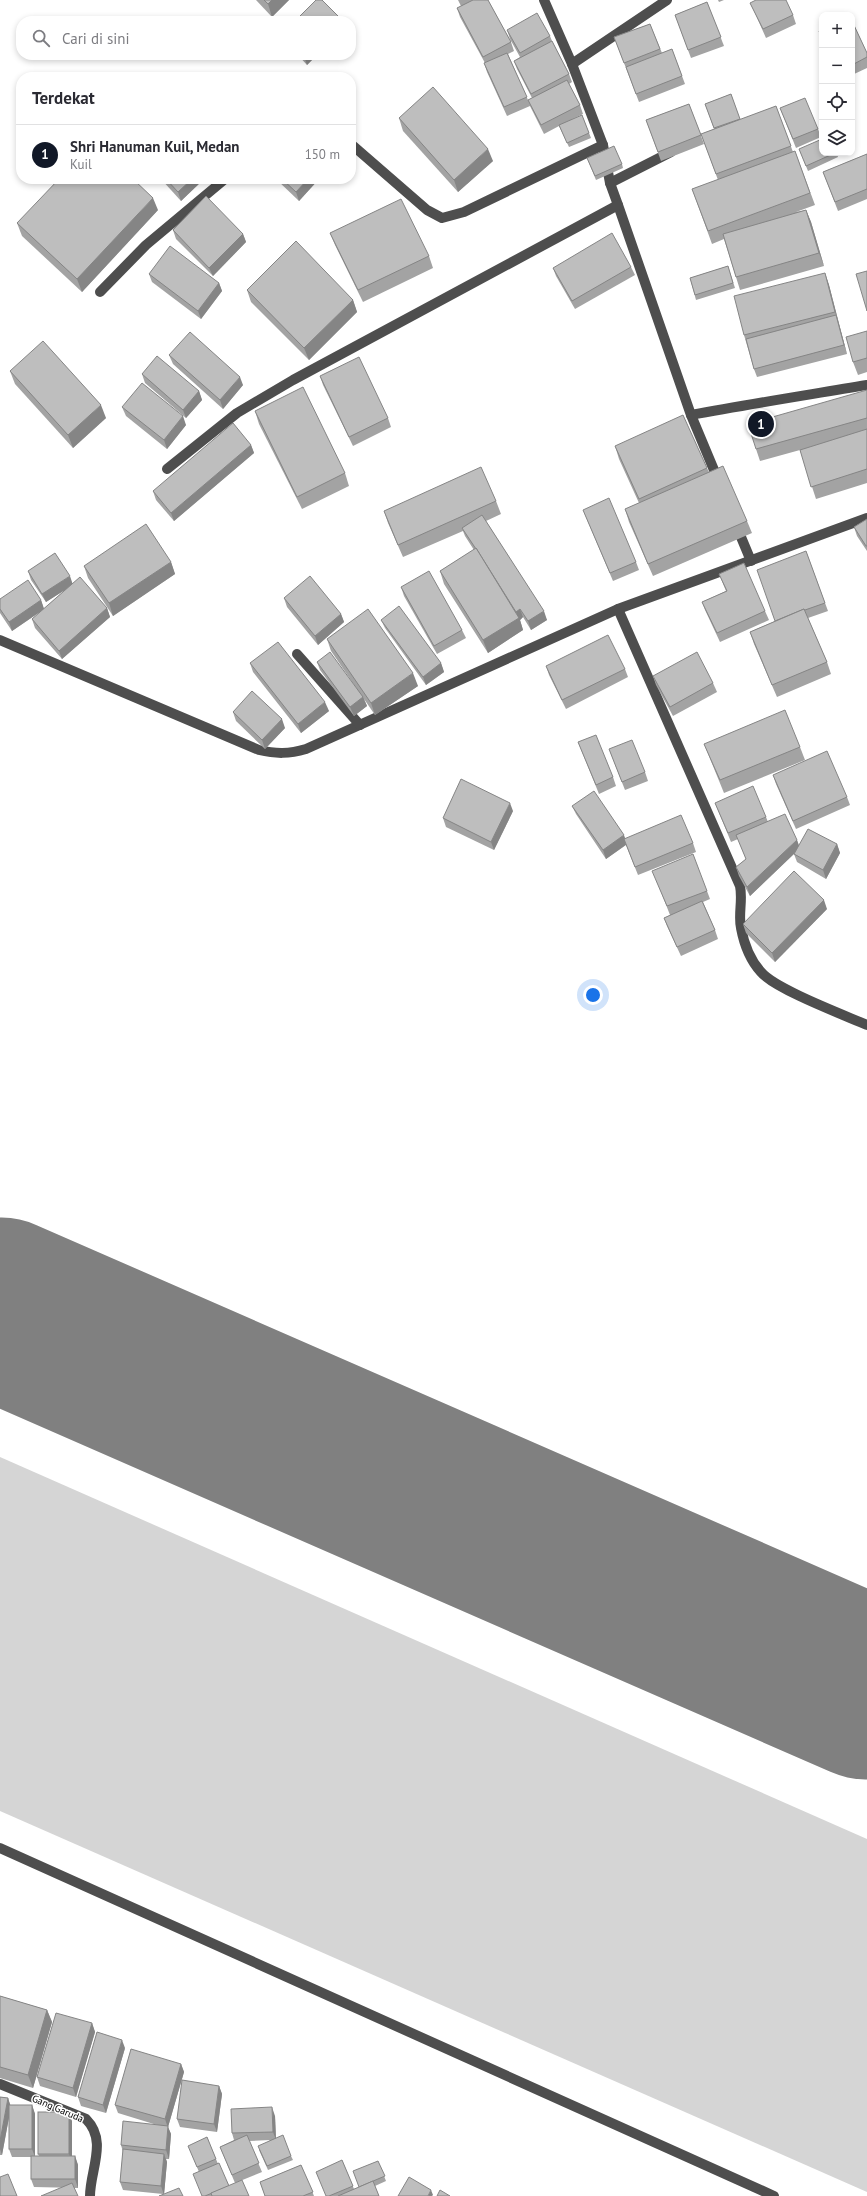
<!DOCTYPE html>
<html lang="id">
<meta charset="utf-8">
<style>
body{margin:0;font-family:"PT Sans",sans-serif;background:#f2f2f3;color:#2b2b33}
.controls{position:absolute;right:12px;top:12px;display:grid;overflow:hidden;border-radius:8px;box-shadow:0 2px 6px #0003}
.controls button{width:36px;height:36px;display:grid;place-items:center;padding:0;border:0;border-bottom:1px solid #e1e1e2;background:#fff;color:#2b2b33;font:20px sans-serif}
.you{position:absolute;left:593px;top:995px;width:14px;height:14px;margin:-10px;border:3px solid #fff;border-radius:50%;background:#1a73e8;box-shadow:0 0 0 6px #1a73e833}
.badge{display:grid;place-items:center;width:26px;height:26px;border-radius:50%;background:#111827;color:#fff;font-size:13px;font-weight:700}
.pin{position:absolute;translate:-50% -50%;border:2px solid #fff;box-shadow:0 1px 4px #0006}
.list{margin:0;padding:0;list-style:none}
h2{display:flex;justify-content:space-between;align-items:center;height:52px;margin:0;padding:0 16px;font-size:17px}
h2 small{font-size:13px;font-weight:400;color:#7c7c81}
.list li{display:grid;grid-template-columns:26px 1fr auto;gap:12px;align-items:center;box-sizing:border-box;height:60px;padding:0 16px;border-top:1px solid #e1e1e2}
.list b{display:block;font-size:15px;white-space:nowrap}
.list p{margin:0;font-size:13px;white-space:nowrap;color:#7c7c81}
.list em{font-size:13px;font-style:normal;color:#7c7c81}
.icon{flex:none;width:22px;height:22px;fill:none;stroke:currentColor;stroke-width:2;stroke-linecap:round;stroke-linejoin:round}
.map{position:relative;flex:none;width:867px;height:2196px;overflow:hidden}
.search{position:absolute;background:#fff;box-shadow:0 2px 6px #0003;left:16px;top:16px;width:340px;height:44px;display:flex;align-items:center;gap:10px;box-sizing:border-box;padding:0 14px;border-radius:16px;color:#7c7c81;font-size:15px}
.panel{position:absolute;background:#fff;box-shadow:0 2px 6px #0003;left:16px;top:72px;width:340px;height:112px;border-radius:16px}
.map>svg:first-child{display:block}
.green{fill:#d5d5d5}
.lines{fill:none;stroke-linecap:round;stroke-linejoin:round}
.runway{stroke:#808080;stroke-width:183}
.minor{stroke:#4e4e4e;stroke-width:10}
.wall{fill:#a3a3a3}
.shaded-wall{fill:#858585}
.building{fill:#bebebe;stroke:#858585}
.labels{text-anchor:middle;stroke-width:3;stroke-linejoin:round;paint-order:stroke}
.street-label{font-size:10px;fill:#000;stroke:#fff}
</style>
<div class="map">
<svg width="867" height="2196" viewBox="0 0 867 2196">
<rect width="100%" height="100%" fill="#fff"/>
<!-- green -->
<polygon class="green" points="0,1457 867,1839 867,2192 0,1811"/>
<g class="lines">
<!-- runway -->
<polyline class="runway" points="0,1309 867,1688"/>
<!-- minor -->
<g class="minor">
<polyline points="544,0 572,64 603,145 610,183 618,205 691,415 719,482"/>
<polyline points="572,64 667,0"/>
<polyline points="351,144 427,210 442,218 464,212 603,145"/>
<polyline points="610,183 671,152"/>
<polyline points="100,292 146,245 225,179"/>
<path d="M691,415C750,404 808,395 867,385"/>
<polyline points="167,469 237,413 293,380 618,205"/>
<polyline points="736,525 751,561"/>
<path d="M618,609L740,886C743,900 738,915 741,928C744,944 750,960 761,972C775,989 844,1015 867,1025"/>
<path d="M0,640L259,750C276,754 289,754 306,749L618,609L867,518"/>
<polyline points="297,654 360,725"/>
<polyline points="0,1848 774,2196"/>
<path d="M0,2084L86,2119C108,2141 90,2170 90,2196"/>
</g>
</g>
<!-- wall -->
<g class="wall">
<polygon points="256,0 289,0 272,17"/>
<polygon points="458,0 488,0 511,42 514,51 508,54 528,100 532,98 517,69 514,61 520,57 510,39 507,30 550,36 552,41 569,74 572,82 569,84 580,105 583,114 570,120 582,115 591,138 569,147 559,126 544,134 530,106 507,116 487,72 484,63 485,63 460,17 457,8 461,6"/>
<polygon points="718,0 724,0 719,2"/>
<polygon points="707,2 724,46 691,58 675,15"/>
<polygon points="750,3 793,15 796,24 766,38 754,11"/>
<polygon points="852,21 867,53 867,68 852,75"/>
<polygon points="650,24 662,53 672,49 685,84 639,102 614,37"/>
<polygon points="298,55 317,55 307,65"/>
<polygon points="731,94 740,120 776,106 793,152 795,151 815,205 796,212 806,210 811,222 824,266 740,290 736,277 724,239 712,244 692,189 718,180 701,134 714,129 705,104"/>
<polygon points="689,104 704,144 661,161 646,120"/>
<polygon points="780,108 818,129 821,137 796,148"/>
<polygon points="399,118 493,161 458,192 403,131"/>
<polygon points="799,149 822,153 837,153 838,157 808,171"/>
<polygon points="867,154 867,199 838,211 823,172"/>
<polygon points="587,158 622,164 623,168 596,180"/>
<polygon points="161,179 204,179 181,201"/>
<polygon points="276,179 319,179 299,201"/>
<polygon points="158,210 82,292 22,236 17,223"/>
<polygon points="173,230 243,234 246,242 213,276 176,239"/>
<polygon points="330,233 429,256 433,268 363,302 335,245"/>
<polygon points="728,266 735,288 696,300 690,278"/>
<polygon points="631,267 635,275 575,309 556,276 553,268"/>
<polygon points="825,273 829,285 847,354 757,377 754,369 744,335"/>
<polygon points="149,274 219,283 222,291 201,319 152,282"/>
<polygon points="247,290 353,300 357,312 309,360 251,302"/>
<polygon points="867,331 867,372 858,375 853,362"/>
<polygon points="169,355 243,385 223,409 173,364"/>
<polygon points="10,371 106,418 73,448 15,384"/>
<polygon points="142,374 199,391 202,400 186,418 145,383"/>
<polygon points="320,376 388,418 391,427 353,446 323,385"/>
<polygon points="867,390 867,483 816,499 800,450 760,461 756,449"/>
<polygon points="122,407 186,425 167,449 126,416"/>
<polygon points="255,411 345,473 349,486 302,509 259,424"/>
<polygon points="251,445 254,453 174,521 156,500 153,491"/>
<polygon points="615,446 707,468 709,472 747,521 752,533 653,576 629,522 625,509 639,503 619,459"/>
<polygon points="496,501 501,514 486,521 547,620 531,630 523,617 520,620 523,630 488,653 444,584 440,571 474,550 465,536 463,531 403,557 388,523 384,511"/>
<polygon points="583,510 636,562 639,570 613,581"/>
<polygon points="867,519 867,551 857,536 854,527"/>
<polygon points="806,551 828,611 808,618 827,662 831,674 777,697 754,644 750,632 775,621"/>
<polygon points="171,562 175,574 113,616 88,578 84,566"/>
<polygon points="28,571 72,584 107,608 110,617 62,659 35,628 32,619 43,610 12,631 0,613 0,599 41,600 44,609 66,589 46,602 31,580"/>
<polygon points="719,574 765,611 769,620 720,642 705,610 702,602 726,591"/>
<polygon points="401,587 462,630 466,638 437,654 404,596"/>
<polygon points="284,598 341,614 344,622 318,645 287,607"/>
<polygon points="381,620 441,663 444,672 426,685 385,628"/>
<polygon points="327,639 418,686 375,715 364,699 367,706 354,716 320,670 317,662 357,689 331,651"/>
<polygon points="250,663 329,711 301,733 253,672"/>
<polygon points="546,666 625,669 628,677 566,709 549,675"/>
<polygon points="653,676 713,683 717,692 673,716 656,685"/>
<polygon points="233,712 285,728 265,749 236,721"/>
<polygon points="578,742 613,777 616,786 599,794"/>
<polygon points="704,744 800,747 805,760 724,793"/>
<polygon points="609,749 645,772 648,781 625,790"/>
<polygon points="773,775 847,797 850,805 796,829 776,784"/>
<polygon points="715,803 766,817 768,822 797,840 798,845 837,844 840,853 826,879 797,862 794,854 750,896 739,876 736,867 746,859 738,839 731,842"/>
<polygon points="572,806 625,838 693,843 696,852 638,875 626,845 606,859 576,814"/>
<polygon points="513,811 494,850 446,827 443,818"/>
<polygon points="656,879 707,891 710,899 703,902 715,930 718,939 681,956 667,926 664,918 670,915"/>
<polygon points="827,909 775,962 746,933 743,924"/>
<polygon points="0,1996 47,2010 52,2022 33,2088 0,2078"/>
<polygon points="92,2023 95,2032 76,2097 40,2086 37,2077"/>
<polygon points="125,2048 106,2113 81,2106 78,2097"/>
<polygon points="181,2064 184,2072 168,2127 171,2134 169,2159 166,2159 167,2162 164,2194 163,2194 123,2190 120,2182 123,2152 121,2145 157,2125 118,2113 115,2105"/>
<polygon points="219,2086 222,2094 217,2132 180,2127 177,2119"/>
<polygon points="0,2097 8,2098 10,2105 32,2105 35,2114 35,2156 39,2156 38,2154 72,2121 72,2156 75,2156 78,2165 78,2188 34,2187 31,2179 31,2157 12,2157 9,2149 9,2117 2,2155 0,2155"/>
<polygon points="275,2116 276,2138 291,2156 293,2160 268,2170 259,2150 270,2140 249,2141 262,2172 235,2183 220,2147 234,2140 232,2133"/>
<polygon points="207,2137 218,2164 229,2186 249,2196 202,2196 199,2172 190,2150"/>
<polygon points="342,2160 354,2189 359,2187 378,2161 386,2181 375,2186 379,2196 326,2196"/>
<polygon points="301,2165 314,2196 265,2196 260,2182"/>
</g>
<!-- shaded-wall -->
<g class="shaded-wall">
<polygon points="272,0 289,0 272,17 268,4"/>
<polygon points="305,55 317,55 307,65 304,56"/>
<polygon points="488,149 493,161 458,192 454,180"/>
<polygon points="192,179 204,179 181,201 178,192"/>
<polygon points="308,179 319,179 299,201 296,192"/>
<polygon points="153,198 158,210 82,292 77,279"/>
<polygon points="806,210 811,222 824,266 819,253"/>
<polygon points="243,234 246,242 213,276 209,268"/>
<polygon points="825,273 829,285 839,324 835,312"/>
<polygon points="219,283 222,291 201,319 198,311"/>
<polygon points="353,300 357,312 309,360 304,348"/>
<polygon points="836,315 839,324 847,354 844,345"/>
<polygon points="240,377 243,385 223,409 220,400"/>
<polygon points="199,391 202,400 186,418 183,410"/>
<polygon points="101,405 106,418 73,448 68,435"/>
<polygon points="183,416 186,425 167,449 164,440"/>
<polygon points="251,445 254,453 174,521 171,513"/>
<polygon points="171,562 175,574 113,616 109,603"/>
<polygon points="70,576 73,585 46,602 42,594"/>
<polygon points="41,600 44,609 12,631 9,622"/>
<polygon points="107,608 110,617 62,659 59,651"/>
<polygon points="520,609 523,617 520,620 523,630 488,653 483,640 518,618 516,612"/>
<polygon points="544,611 547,620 531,630 528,621"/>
<polygon points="341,614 344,622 318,645 315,636"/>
<polygon points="441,663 444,672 426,685 423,677"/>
<polygon points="413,673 418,686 375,715 371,703"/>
<polygon points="363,697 367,706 354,716 350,707"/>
<polygon points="325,702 329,711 301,733 298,724"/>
<polygon points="282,719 285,728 265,749 262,740"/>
<polygon points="510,803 513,811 494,850 491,842"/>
<polygon points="624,835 627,844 606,859 603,850"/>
<polygon points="797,840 800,848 750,896 747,887"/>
<polygon points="837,844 840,853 826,879 823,870"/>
<polygon points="824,900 827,909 775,962 772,953"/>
<polygon points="47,2010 52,2022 33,2088 28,2075"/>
<polygon points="92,2023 95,2032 76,2097 73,2088"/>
<polygon points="122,2040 125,2048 106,2113 103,2105"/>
<polygon points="181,2064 184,2072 168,2127 171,2134 169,2159 166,2150 168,2128 165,2119"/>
<polygon points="219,2086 222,2094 217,2132 214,2124"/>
<polygon points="8,2098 11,2107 2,2155 0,2149 0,2141"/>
<polygon points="32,2105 35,2114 35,2157 32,2149"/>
<polygon points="272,2107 275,2116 276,2140 273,2132"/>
<polygon points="69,2112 72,2121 72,2163 69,2154"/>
<polygon points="164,2154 167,2162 164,2195 161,2186"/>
<polygon points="75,2156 78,2165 78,2188 75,2179"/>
<polygon points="431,2190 433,2195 432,2196 428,2196"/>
</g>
<!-- building -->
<g class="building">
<polygon points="264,0 272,0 268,4"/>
<polygon points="316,0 322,0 341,19 339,21 295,21"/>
<polygon points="473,0 488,0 511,42 483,57 457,8"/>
<polygon points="756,0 786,0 793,15 763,29 750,3"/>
<polygon points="707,2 721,37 688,50 675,15"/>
<polygon points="537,13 550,36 520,53 507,30"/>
<polygon points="852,21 867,53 867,57 852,65"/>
<polygon points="650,24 660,49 624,63 614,37"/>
<polygon points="822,30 822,38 819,31"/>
<polygon points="552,41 569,74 531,94 514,61"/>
<polygon points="672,49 682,76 636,94 626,67"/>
<polygon points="507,53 527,97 504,107 484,63"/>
<polygon points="567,80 580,105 541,125 528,100"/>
<polygon points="433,87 488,149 454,180 399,118"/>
<polygon points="731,94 740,119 714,128 705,104"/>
<polygon points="805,98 818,129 793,139 780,108"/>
<polygon points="689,104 701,135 658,152 646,120"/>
<polygon points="776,106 791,146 716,174 701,134"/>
<polygon points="582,115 589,133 567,143 559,125"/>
<polygon points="822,139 822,153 835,153 806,166 799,149"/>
<polygon points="614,146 622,164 595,176 587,158"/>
<polygon points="795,151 810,193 708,231 692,189"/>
<polygon points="867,154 867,189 835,202 823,172"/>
<polygon points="59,179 133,179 153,198 77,279 17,223"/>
<polygon points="166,179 192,179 178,192"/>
<polygon points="282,179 308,179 296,192"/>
<polygon points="206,196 243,234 209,268 173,230"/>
<polygon points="401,199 429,256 358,290 330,233"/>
<polygon points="806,210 819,253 736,277 723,234"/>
<polygon points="612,233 631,267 572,301 553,268"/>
<polygon points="296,241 353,300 304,348 247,290"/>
<polygon points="170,246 219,283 198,311 149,274"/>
<polygon points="728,266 733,283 695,295 690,278"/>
<polygon points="867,271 867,311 856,274"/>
<polygon points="825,273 835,312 744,335 734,296"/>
<polygon points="836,315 844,345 754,369 746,339"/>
<polygon points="867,331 867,358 853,362 846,337"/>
<polygon points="190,332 240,377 220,400 169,355"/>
<polygon points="43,341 101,405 68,435 10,371"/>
<polygon points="157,356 199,391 183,410 142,374"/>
<polygon points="359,357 388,418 349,437 320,376"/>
<polygon points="142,383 183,416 164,440 122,407"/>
<polygon points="303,387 345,473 297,497 255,411"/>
<polygon points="867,390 867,418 756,449 748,424"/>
<polygon points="683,415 707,468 639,499 615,446"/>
<polygon points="233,423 251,445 171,513 153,491"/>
<polygon points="867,429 867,469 811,487 800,450"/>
<polygon points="723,466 747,521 648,564 625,509"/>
<polygon points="481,467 496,501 398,545 384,511"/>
<polygon points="609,498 636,562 610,573 583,510"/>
<polygon points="482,515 544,611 528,621 520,609 516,612 476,548 476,549 462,528"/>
<polygon points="867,519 867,546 866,546 854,527"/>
<polygon points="146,524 171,562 109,603 84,566"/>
<polygon points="476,548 519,618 483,640 440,571"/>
<polygon points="806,551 825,603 805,610 804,609 775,621 757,570"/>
<polygon points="55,553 70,576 42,594 28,571"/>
<polygon points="744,563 765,611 717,633 702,602 727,591 719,574"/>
<polygon points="429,571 462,630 434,646 401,587"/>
<polygon points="310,576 341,614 315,636 284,598"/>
<polygon points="80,577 107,608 59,651 32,619"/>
<polygon points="28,580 41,600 9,622 0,609 0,599"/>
<polygon points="399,606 441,663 423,677 381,620"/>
<polygon points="368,609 413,673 371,703 327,639"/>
<polygon points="804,609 827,662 772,685 750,632"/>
<polygon points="608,635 625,669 562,700 546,666"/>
<polygon points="278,642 325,702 298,724 250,663"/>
<polygon points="330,652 363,697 350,707 317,662"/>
<polygon points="697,652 713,683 670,707 653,676"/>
<polygon points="252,691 282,719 262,740 233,712"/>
<polygon points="785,710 800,747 720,780 704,744"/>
<polygon points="596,735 613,777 596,785 578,742"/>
<polygon points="632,740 645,772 622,782 609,749"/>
<polygon points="827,751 847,797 793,821 773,775"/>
<polygon points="461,779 510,803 491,842 443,818"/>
<polygon points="753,786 766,817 728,833 715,803"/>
<polygon points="594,791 624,835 603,850 572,806"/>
<polygon points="785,814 797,840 747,887 736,867 746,859 736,835"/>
<polygon points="681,815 693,843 635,867 624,839"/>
<polygon points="808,829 837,844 823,870 794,854"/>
<polygon points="693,854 707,891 667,906 652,871"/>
<polygon points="794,871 824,900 772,953 743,924"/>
<polygon points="702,901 715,930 677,947 664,918"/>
<polygon points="0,1996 47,2010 28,2075 0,2067"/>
<polygon points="56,2013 92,2023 73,2088 37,2077"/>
<polygon points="97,2032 122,2040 103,2105 78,2097"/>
<polygon points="131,2049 181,2064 165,2119 115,2105"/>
<polygon points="182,2080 219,2086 214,2124 177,2119"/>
<polygon points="0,2097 8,2098 0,2141"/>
<rect x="9" y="2105" width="23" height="44"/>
<polygon points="272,2107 273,2132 232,2133 231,2109"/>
<rect x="38" y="2112" width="31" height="42"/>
<polygon points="123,2121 168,2126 166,2150 121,2145"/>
<polygon points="247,2135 259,2163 232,2175 220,2147"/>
<polygon points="283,2135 291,2156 267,2166 258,2146"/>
<polygon points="207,2137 216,2159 197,2167 188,2146"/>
<polygon points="123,2149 164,2154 161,2186 120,2182"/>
<rect x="31" y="2156" width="44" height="23"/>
<polygon points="342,2160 353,2186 329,2196 326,2196 316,2172"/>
<polygon points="378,2161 385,2176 359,2187 353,2171"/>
<polygon points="219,2163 229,2186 205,2196 202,2196 193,2174"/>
<polygon points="301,2165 313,2192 303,2196 265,2196 260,2182"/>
<polygon points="8,2174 17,2196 0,2196 0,2177"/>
<polygon points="409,2177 431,2190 428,2196 398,2196"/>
<polygon points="242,2180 249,2196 212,2196 211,2193"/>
<polygon points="373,2181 379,2196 338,2196"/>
<polygon points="72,2183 78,2196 41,2196"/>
<polygon points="179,2188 183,2196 159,2196"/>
<polygon points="440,2190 450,2196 437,2196"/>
</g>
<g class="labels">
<!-- street labels -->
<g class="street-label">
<text transform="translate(58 2108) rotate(23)" y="4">Gang Garuda</text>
</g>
</g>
</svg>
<div class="controls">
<button>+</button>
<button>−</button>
<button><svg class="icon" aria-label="locate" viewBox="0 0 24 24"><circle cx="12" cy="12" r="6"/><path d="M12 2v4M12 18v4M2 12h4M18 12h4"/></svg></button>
<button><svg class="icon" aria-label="layers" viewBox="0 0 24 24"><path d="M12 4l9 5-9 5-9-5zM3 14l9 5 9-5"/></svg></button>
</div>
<div class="you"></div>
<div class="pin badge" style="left:761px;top:424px">1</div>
<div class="search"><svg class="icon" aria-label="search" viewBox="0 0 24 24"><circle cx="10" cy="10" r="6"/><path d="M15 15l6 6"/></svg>Cari di sini</div>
<section class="panel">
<h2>Terdekat<small></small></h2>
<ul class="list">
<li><span class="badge">1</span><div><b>Shri Hanuman Kuil, Medan</b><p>Kuil</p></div><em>150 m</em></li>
</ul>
</section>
</div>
